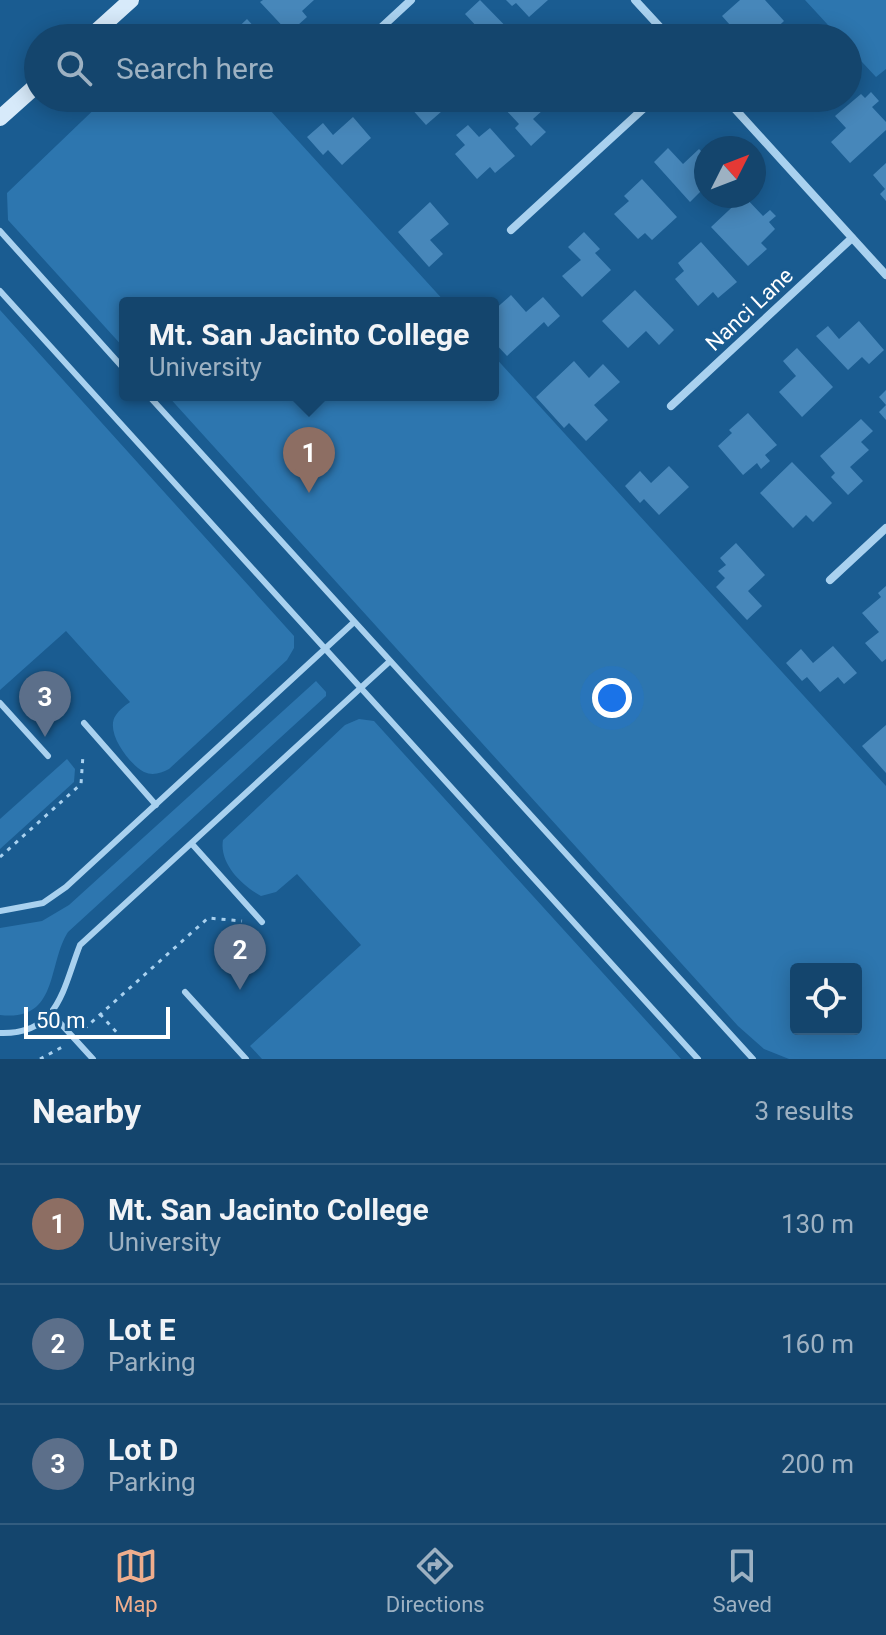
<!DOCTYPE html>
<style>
body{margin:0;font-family:Roboto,sans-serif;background:#214f75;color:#f1f3f6}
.controls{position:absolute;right:24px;bottom:24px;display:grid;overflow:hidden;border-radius:8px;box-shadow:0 4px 20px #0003}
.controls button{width:72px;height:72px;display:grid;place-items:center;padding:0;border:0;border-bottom:2px solid #335d80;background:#14456d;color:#f1f3f6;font:40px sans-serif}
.compass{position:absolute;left:694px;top:136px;width:72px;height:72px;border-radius:50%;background:#14456d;box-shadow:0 4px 20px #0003;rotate:48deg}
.scale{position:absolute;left:24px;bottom:20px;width:146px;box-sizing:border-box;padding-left:8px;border:4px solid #fff;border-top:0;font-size:22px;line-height:28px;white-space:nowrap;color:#fff;-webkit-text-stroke:6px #1a5c91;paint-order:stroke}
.you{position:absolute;left:612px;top:698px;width:28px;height:28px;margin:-20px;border:6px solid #fff;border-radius:50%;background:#1a73e8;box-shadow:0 0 0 12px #1a73e833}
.badge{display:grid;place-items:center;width:52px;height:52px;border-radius:50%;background:#eead8d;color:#fff;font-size:26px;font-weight:700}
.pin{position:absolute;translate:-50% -66px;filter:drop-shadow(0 2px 4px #0008)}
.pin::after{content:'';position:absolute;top:42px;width:28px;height:24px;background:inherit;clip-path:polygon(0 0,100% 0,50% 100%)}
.popup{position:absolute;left:119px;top:297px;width:380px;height:104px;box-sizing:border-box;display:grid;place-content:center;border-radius:8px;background:#14456d;filter:drop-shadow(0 2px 6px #0005);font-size:26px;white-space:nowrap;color:#9db1c2}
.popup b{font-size:30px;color:#f1f3f6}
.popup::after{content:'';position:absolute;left:50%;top:100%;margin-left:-16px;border:16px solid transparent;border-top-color:#14456d}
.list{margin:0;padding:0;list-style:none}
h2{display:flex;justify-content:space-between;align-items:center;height:104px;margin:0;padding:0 32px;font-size:34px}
h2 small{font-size:26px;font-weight:400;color:#9db1c2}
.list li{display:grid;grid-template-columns:52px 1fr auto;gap:24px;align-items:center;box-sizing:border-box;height:120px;padding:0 32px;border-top:2px solid #335d80}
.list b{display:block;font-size:30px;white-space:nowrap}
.list p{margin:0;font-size:26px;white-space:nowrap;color:#9db1c2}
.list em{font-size:26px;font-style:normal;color:#9db1c2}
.icon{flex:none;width:44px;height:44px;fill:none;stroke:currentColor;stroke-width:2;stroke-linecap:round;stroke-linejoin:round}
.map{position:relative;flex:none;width:886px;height:1059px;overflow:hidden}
.search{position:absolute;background:#14456d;box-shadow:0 4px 20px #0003;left:24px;right:24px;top:24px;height:88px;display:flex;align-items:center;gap:20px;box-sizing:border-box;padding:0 28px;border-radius:44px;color:#9db1c2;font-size:30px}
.sheet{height:464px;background:#14456d}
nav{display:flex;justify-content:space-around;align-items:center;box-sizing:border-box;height:112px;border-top:2px solid #335d80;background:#14456d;font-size:22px;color:#9db1c2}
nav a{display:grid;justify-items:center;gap:4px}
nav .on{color:#eead8d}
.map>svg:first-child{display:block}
.green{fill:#2d76af;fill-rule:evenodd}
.building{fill:#4787ba}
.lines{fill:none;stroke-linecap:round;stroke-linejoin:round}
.path{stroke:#a9d1ef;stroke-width:3;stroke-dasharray:4 6;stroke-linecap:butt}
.lane{stroke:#a9d1ef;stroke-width:6}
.street{stroke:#a9d1ef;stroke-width:8}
.secondary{stroke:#d7eafa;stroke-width:16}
.labels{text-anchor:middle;stroke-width:6;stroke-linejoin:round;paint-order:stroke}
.street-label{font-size:22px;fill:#fff;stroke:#1a5c91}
</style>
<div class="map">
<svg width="886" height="1059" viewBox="0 0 886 1059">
<rect width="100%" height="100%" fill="#1a5c91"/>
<!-- green -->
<g class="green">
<polygon points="805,0 886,0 886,69 876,77 848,47 848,38 840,38"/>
<polygon points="106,98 259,98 446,303 125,303 125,349 8,220 7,193"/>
<path d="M0,310L294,636V648L287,660L169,769C161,773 153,776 144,772C129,764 104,731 116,715C119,710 126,705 130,702L66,631L0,690Z"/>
<path d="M493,355L886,786V1059H789L764,1049L738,1026L167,395H493ZM856,969V1029H796V969Z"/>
<path d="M316,681L326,692V696L68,932C47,965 59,1022 0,1015V928L42,921L69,905Z"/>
<path d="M359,719L374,721L681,1059H262L250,1046L361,945L297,874L276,892L261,896C241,885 219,863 223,840L345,725Z"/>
<polygon points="67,759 75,769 74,782 0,849 0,819"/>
</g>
<!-- building -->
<g class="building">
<polygon points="263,0 314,0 302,11 307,17 289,33 260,2"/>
<polygon points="480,0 517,38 470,38 479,29 465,14"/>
<polygon points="506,0 548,0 529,17 516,3 512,6"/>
<polygon points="740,0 765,0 784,21 766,38 753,38 744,28 738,34 722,16"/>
<polygon points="247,19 264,38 227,38"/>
<polygon points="871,92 879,101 872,107 886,122 886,130 850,163 831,142 846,128 835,116 861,94 865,98"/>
<polygon points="402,98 457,98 426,125"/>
<polygon points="514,98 550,98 553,101 533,119 546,132 531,146 515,128 519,124 504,108"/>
<polygon points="791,98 815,98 802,110"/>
<polygon points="353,117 371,138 342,165 328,150 323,155 307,137 323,123 333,135"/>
<polygon points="468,125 479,137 490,128 515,156 495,173 490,167 477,179 455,154 465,145 456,135"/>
<polygon points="668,148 683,164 699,149 706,156 706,190 704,188 690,202 654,162"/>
<polygon points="886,163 886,201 880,194 885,189 873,175"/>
<polygon points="642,179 677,217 652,240 645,233 638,239 614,214 629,201 624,196"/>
<polygon points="744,196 763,216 770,210 776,216 769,222 775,229 761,243 767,249 748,266 711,227"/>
<polygon points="430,202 449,224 430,240 443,254 429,267 398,232"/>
<polygon points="584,232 600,249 595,253 611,270 582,297 562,276 581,260 568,247"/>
<polygon points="701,242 737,282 718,298 713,292 698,306 675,279 684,271 678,263"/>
<polygon points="635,290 674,330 659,345 646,331 628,348 602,321"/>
<polygon points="511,295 526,312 543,297 560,316 548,327 544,322 507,356 493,341 493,311"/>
<polygon points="859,321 884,350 869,364 862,357 848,370 816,336 828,326 839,339"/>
<polygon points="797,348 833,387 802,417 779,392 796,376 783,361"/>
<polygon points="574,361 589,378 603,364 620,382 594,405 608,420 586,441 569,423 564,428 536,397"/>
<polygon points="886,390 886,420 879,412 886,405 879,397"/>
<polygon points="748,413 777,445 765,455 770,461 761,469 757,463 743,475 718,446 732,433 729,430"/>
<polygon points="861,419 873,431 861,442 869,450 850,467 863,481 848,495 831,477 835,473 820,456"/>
<polygon points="792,462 832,503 813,522 806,515 793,528 760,493"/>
<polygon points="669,466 689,487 659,515 644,499 640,503 625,486 640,471 651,483"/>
<polygon points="736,543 765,575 748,591 762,606 747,620 716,587 725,578 718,571 726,565 720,558"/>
<polygon points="886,586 886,659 882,662 865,643 879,632 862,613 881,597 878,593"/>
<polygon points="833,646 857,673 844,684 838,677 820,692 807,677 802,681 786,663 801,649 813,663"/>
<polygon points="886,725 886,773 862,746"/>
</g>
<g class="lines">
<!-- path -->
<g class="path">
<polyline points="0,857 81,784 83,755"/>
<polyline points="100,1014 119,1035"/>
<polyline points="84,1029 208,918 242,921"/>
<polyline points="40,1059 64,1046"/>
</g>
<!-- lane -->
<g class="lane">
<polyline points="0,231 125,370"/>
<polyline points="0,291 698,1059"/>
<polyline points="148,395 753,1059"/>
<polyline points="0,703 48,756"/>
<polyline points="84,723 156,805"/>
<polyline points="192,844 262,922"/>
<polyline points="0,911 43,903 66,887 353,623"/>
<polyline points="185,992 246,1059"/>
<polyline points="51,1013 93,1059"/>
<path d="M0,1033C59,1035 63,988 80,945L389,662"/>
</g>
<!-- street -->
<g class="street">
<polyline points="635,0 670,38"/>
<polyline points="370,38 411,0"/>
<polyline points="725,98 886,275"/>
<polyline points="511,230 655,98"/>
<polyline points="671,406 852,238"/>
<polyline points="830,580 886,528"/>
</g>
<!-- secondary -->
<g class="secondary">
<polyline points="89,38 131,0"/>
<polyline points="0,118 38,84"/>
</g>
</g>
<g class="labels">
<!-- street labels -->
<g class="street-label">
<text transform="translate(749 309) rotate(-43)" y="8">Nanci Lane</text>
</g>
</g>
</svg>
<div class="controls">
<button><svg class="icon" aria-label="locate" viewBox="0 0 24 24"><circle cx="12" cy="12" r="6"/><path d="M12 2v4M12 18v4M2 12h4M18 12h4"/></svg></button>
</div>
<svg class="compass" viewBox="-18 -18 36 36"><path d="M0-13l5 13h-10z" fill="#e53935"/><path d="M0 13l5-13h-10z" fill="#9db1c2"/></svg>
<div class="scale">50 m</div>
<div class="you"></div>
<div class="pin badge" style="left:309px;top:493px;background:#8d6e63">1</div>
<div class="popup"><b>Mt. San Jacinto College</b>University</div>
<div class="pin badge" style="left:240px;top:990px;background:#5c6f8a">2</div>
<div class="pin badge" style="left:45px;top:737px;background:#5c6f8a">3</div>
<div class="search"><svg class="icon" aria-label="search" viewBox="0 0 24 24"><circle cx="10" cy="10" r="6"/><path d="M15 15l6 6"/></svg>Search here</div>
</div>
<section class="sheet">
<h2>Nearby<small>3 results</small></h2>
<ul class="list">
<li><span class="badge" style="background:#8d6e63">1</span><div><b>Mt. San Jacinto College</b><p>University</p></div><em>130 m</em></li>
<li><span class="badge" style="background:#5c6f8a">2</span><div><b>Lot E</b><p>Parking</p></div><em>160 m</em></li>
<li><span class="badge" style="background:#5c6f8a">3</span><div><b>Lot D</b><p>Parking</p></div><em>200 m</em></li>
</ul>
</section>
<nav>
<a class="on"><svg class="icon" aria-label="map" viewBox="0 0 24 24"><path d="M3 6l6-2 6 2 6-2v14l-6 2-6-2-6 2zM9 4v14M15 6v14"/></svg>Map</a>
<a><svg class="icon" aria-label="directions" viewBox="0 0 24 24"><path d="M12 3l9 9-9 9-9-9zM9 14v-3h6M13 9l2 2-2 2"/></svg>Directions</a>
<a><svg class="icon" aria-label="saved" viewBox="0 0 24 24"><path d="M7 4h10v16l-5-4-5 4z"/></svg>Saved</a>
</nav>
